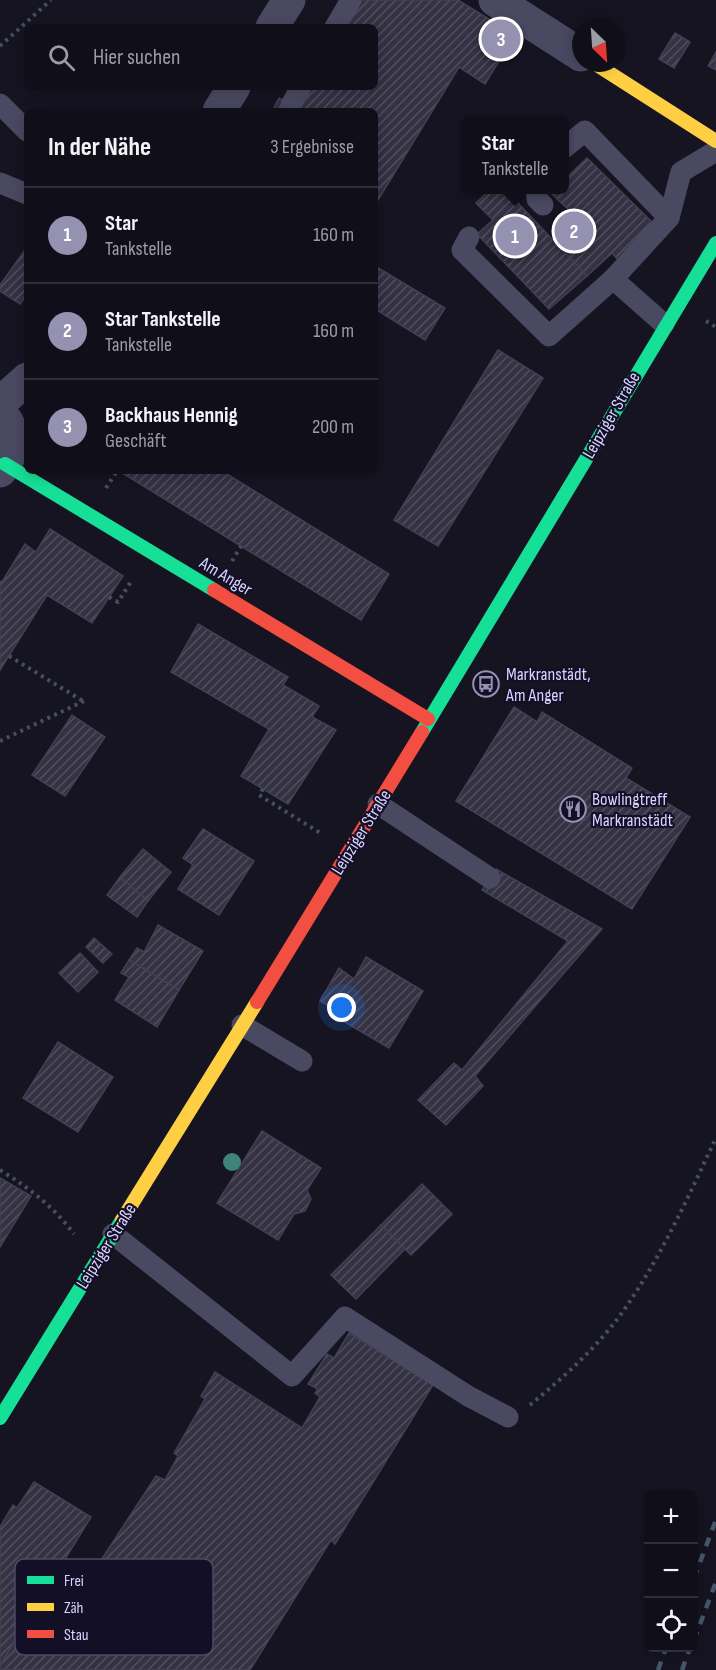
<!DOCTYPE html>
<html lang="de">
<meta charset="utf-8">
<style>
body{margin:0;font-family:"Sofia Sans Condensed",sans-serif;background:#1e1d26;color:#f1f3f6}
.controls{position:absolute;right:18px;bottom:18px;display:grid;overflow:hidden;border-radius:9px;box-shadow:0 3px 15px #0003}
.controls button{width:54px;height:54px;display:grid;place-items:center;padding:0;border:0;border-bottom:2px solid #302f38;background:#100f19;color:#f1f3f6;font:30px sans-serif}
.compass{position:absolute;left:572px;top:18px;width:54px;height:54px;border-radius:50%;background:#100f19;box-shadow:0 3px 15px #0003;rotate:155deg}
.you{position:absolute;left:342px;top:1008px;width:21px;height:21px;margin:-15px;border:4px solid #fff;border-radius:50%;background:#1a73e8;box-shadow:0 0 0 9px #1a73e833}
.badge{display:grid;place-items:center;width:39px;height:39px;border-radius:50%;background:#9591b1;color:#fff;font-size:20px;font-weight:700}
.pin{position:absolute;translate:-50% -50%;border:3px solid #fff;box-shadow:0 2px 6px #0006}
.popup{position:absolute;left:461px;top:116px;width:108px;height:78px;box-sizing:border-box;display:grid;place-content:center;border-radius:9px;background:#100f19;filter:drop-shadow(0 2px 4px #0005);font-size:20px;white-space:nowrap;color:#9c9ca2}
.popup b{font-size:22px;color:#f1f3f6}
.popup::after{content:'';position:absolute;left:50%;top:100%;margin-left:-12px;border:12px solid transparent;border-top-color:#100f19}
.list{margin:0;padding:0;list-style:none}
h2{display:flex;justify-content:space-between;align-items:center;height:78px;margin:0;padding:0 24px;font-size:26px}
h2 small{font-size:20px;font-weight:400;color:#9c9ca2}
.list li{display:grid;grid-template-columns:39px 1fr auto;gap:18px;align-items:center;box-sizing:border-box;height:96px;padding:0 24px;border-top:2px solid #302f38}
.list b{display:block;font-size:22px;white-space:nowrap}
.list p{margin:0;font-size:20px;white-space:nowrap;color:#9c9ca2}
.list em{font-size:20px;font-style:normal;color:#9c9ca2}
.icon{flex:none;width:33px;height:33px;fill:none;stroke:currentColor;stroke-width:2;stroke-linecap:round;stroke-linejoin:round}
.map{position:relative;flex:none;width:716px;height:1670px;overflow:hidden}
.search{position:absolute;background:#100f19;box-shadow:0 3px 15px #0003;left:24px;top:24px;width:354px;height:66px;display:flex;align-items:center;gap:15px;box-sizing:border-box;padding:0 21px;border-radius:9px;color:#9c9ca2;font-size:22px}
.panel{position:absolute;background:#100f19;box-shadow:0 3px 15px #0003;left:24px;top:108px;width:354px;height:366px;border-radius:9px}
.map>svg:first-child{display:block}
.building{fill:url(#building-hatch);stroke:#433f54;stroke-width:1.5}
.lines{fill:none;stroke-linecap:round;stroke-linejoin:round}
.path{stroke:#44505f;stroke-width:4;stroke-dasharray:3 4.5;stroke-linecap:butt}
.lane{stroke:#4a4962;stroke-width:21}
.street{stroke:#4a4962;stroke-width:33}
.fast{stroke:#16e098;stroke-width:14}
.slow{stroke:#ffcf43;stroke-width:14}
.jam{stroke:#f24e42;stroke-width:14}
.rail{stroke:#43596b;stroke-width:4.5;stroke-dasharray:9 8;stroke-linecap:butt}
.tree{fill:#3e8478}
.labels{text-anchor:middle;stroke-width:4.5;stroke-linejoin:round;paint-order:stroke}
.street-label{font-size:18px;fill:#d9d4ff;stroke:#130f26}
.poi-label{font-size:18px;fill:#d9d4ff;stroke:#130f26;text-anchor:start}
.key{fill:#130f26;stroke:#4e4a67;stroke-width:1.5}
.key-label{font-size:16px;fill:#d9d4ff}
</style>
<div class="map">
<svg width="716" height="1670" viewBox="0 0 716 1670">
<defs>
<pattern id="building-hatch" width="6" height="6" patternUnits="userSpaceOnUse" patternTransform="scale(1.5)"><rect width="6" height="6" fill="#343243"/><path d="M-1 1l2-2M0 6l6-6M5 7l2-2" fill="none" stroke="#514f5f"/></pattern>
</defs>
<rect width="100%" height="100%" fill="#161421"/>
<!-- building -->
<g class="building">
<polygon points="361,0 458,0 515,35 485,84 459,67 375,205 375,111 272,111 279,98 294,107 307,87 375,87 375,27 344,27"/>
<polygon points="675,33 690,42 674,68 659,59"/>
<polygon points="716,52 716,70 708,66"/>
<polygon points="587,158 663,233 622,265 612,253 587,276 552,239 574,215 551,193 554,190 564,190 564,180"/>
<polygon points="490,190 528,190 516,201 587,276 549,309 477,234 493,220 476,203"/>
<polygon points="25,250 27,251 27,294 20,304 0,291 0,285"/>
<polygon points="375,266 445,308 425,340 375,309"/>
<polygon points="498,350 543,378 438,546 394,520"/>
<polygon points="119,471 222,471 389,574 361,620"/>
<polygon points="50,529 123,576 92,623 47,595 0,670 0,581 2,582 25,544 36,552"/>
<polygon points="198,624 288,677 283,685 319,706 312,717 336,730 288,804 241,776 269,729 171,672"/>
<polygon points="514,707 537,722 542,712 632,768 626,778 690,817 632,909 456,801"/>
<polygon points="72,715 105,737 65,796 32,775"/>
<polygon points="203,829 254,861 219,915 178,889 193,865 183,858"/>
<polygon points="143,849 171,872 148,901 120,877"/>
<polygon points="496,869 602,929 475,1076 483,1086 446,1125 418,1100 454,1063 462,1070 568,941 482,890"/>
<polygon points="120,877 148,901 137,917 107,895"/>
<polygon points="158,925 203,951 179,990 129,960 137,948 144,952"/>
<polygon points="94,938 112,954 103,963 86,947"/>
<polygon points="80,953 98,972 78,992 59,973"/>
<polygon points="366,957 423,991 389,1048 331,1014 335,1009 320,1001 339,968 354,979"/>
<polygon points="129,960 179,990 157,1027 115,1000 129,977 121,973"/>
<polygon points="58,1042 113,1077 78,1132 23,1098"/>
<polygon points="262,1131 321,1168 307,1190 311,1199 305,1211 294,1214 278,1240 217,1203"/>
<polygon points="0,1178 31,1196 0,1247"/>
<polygon points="422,1184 452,1214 411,1255 381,1225"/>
<polygon points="381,1225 405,1249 356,1299 331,1275"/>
<polygon points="349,1333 433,1385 335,1544 331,1540 250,1670 0,1670 0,1665 36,1606 102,1646 128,1600 90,1577 156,1476 165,1480 178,1456 174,1453 205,1399 201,1396 215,1372 302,1428 320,1397 315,1393 318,1389 308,1384 327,1354 334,1358"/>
<polygon points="34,1482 91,1517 0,1665 0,1527 13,1505 17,1508"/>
</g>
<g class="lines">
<!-- path -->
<g class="path">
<polyline points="0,46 51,0"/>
<polyline points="706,321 716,327"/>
<polyline points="106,488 117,471"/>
<polyline points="232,561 241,546"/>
<polyline points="109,597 118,602 132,580"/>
<polyline points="9,656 83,701"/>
<polyline points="0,741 84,701"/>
<polyline points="263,789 259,795 322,834"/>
<path d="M0,1170C29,1188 53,1206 74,1234"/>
<path d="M530,1405C565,1376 600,1345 626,1307C662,1255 689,1195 716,1138"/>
</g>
<!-- lane -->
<g class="lane">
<polyline points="335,27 351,0"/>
<polyline points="0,104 27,131"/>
<polyline points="291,105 301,87"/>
<polyline points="564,148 585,131 669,218"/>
<polyline points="0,183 27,194"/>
<polyline points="536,190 537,199 543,205"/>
<polyline points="469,237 462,250 549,336 613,279"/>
<polyline points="664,324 613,279 669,218 681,172 716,151"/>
<polyline points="378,804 490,878"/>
<polyline points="242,1025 302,1061"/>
<polyline points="113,1234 292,1376 345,1317 468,1396 508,1417"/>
</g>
<!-- street -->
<g class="street">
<polyline points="495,0 581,55"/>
<polyline points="272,27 289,0"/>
<polyline points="219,111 234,87"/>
<polyline points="0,403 27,379"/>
<path d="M0,413C17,429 15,454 0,471"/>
</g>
<!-- fast -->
<g class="fast">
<polyline points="5,464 214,590"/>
<polyline points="422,732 716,243"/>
<polyline points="0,1418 122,1220"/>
</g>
<!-- slow -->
<g class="slow">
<polyline points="594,63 716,141"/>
<polyline points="122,1220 257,1002"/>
</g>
<!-- jam -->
<g class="jam">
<polyline points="214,590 428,719"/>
<polyline points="257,1002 422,732"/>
</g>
<!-- rail -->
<g class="rail">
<polyline points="694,1578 716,1520"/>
<polyline points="694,1640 716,1582"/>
<polyline points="658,1670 666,1648"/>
<polyline points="682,1670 690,1648"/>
</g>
</g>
<!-- trees -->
<circle class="tree" cx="232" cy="1162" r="9"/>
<!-- icons -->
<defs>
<g id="bus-ring" transform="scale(1.35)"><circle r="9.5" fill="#130f26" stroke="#9591b1" stroke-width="1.5"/><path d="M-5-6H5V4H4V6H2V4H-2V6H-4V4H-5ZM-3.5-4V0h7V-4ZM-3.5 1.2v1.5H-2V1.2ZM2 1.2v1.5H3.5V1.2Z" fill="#9591b1"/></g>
<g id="restaurant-ring" transform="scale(1.35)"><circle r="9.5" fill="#130f26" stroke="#9591b1" stroke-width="1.5"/><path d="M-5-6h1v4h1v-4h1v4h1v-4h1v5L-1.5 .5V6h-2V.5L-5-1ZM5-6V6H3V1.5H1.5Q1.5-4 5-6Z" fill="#9591b1"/></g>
</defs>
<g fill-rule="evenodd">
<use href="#bus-ring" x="486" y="684"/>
<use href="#restaurant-ring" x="573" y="809"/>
</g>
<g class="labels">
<!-- street labels -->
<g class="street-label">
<text transform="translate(611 415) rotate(-60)" y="6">Leipziger Straße</text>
<text transform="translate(226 576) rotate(31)" y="6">Am Anger</text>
<text transform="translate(361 832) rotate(-58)" y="6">Leipziger Straße</text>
<text transform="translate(106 1246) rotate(-58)" y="6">Leipziger Straße</text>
</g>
<!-- poi labels -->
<g class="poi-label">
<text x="506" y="680">Markranstädt,<tspan x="506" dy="21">Am Anger</tspan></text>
<text x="592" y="805">Bowlingtreff<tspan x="592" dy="21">Markranstädt</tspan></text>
</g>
</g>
<!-- legend -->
<rect x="15" y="1559" width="198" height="96" rx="9" class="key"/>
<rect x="27" y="1576" width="27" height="8" fill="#16e098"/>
<rect x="27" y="1603" width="27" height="8" fill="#ffcf43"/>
<rect x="27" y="1630" width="27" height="8" fill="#f24e42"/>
<g class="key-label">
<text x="64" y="1586">Frei</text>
<text x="64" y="1613">Zäh</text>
<text x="64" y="1640">Stau</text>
</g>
</svg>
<div class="controls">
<button>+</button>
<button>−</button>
<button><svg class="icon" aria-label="locate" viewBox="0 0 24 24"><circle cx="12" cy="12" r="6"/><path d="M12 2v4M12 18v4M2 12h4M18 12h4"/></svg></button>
</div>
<svg class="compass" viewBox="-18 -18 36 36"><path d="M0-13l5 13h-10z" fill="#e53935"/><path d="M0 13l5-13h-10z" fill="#9c9ca2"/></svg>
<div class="you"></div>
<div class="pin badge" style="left:515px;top:236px">1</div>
<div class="popup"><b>Star</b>Tankstelle</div>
<div class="pin badge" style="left:574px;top:231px">2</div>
<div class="pin badge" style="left:501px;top:39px">3</div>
<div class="search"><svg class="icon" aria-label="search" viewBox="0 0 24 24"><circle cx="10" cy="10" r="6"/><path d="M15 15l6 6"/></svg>Hier suchen</div>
<section class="panel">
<h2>In der Nähe<small>3 Ergebnisse</small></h2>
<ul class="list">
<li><span class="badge">1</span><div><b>Star</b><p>Tankstelle</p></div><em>160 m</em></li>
<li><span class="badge">2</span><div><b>Star Tankstelle</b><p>Tankstelle</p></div><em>160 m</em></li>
<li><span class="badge">3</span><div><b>Backhaus Hennig</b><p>Geschäft</p></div><em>200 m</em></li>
</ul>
</section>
</div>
